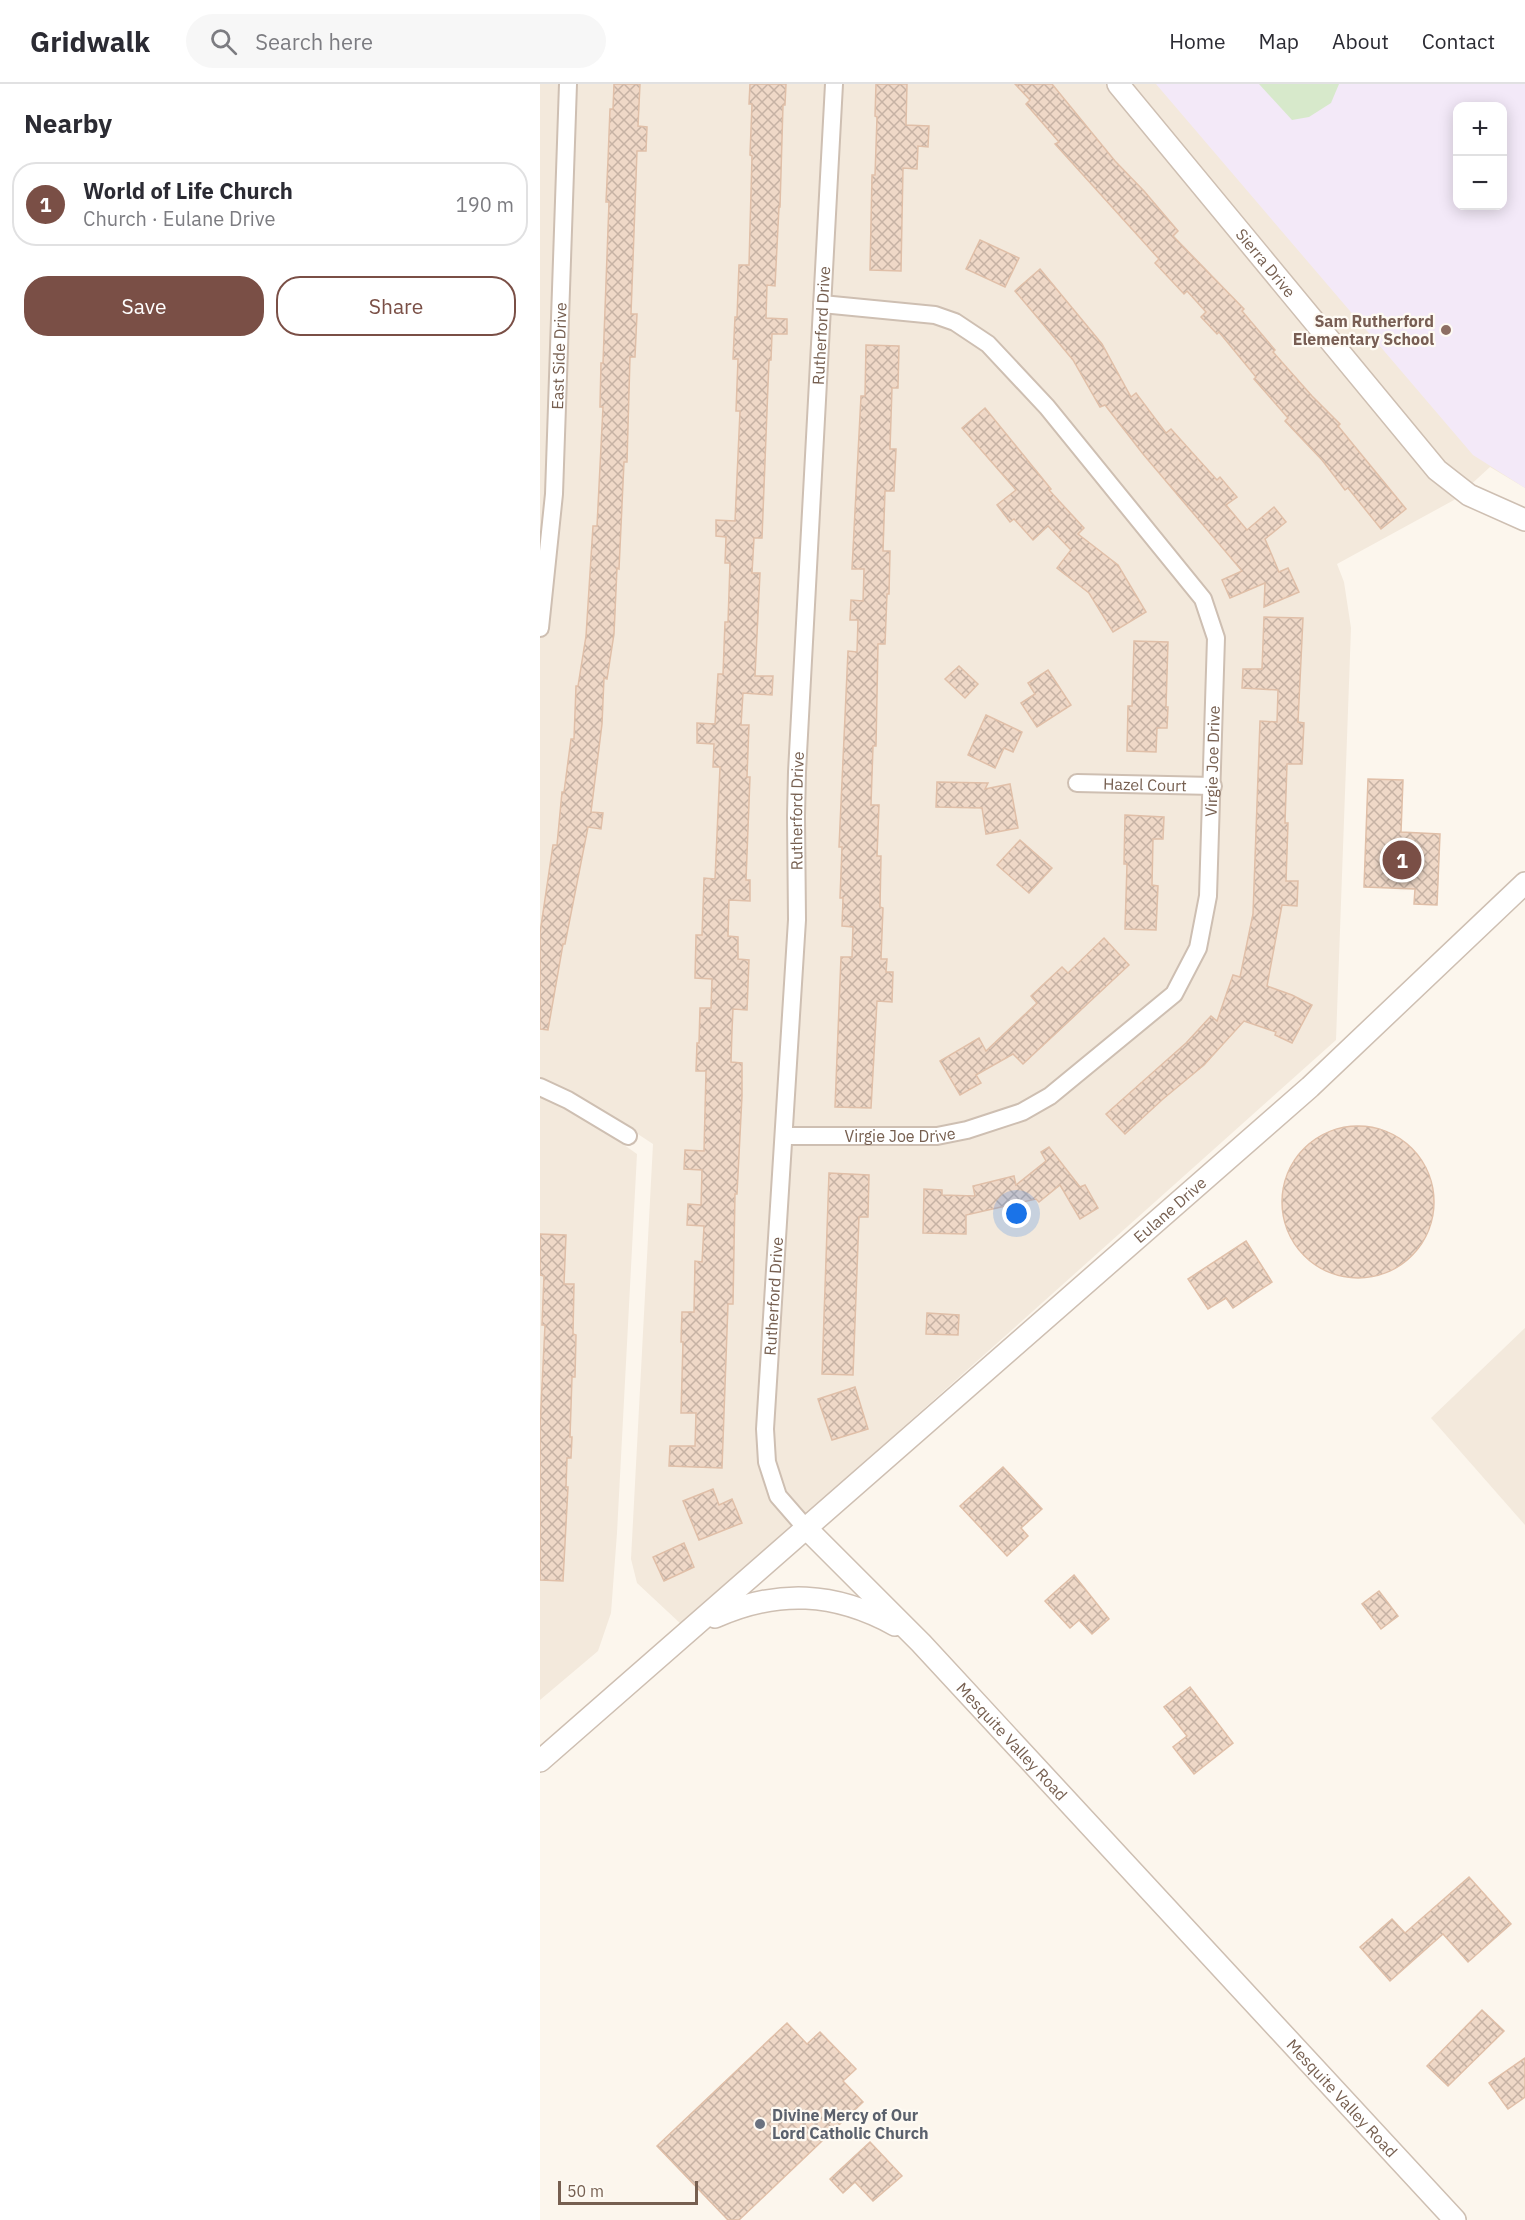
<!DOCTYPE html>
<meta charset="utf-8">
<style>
body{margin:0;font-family:"IBM Plex Sans",sans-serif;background:#f7f7f7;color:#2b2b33}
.controls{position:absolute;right:18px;top:18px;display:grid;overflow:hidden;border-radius:12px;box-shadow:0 3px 15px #0003}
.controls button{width:54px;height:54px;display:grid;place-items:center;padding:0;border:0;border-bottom:2px solid #e1e1e2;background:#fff;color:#2b2b33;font:30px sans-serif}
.scale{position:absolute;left:18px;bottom:15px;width:140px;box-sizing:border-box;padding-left:6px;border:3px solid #765f50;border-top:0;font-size:16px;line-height:21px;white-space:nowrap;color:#765f50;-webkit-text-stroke:4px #fefaf3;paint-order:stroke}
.you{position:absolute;left:477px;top:1130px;width:21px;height:21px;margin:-15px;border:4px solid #fff;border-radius:50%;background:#1a73e8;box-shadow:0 0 0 9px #1a73e833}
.badge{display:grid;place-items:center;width:39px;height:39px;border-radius:50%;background:#7a4f46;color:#fff;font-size:20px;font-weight:700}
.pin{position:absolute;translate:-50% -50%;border:3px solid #fff;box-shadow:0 2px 6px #0006}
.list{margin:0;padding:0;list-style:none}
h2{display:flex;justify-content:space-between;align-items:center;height:78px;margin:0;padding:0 24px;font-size:26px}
h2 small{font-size:20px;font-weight:400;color:#7c7c81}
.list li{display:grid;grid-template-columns:39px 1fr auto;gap:18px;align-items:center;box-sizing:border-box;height:84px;margin:0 12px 12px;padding:0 12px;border:2px solid #e1e1e2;border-radius:24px}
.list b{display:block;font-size:22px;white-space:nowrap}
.list p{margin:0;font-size:20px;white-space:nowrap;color:#7c7c81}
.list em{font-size:20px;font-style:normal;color:#7c7c81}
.actions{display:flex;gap:12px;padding:18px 24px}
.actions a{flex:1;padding:14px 0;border:2px solid #7a4f46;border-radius:24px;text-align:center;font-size:21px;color:#7a4f46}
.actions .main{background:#7a4f46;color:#fff}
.icon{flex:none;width:33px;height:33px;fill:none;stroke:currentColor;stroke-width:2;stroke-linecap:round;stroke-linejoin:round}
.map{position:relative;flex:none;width:985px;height:2136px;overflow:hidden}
header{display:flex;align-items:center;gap:36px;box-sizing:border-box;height:84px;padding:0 30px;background:#fff;border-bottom:2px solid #e1e1e2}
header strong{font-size:28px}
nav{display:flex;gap:33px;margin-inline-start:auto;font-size:21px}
.search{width:420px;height:54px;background:#f7f7f7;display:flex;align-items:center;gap:15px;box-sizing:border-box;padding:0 21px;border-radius:33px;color:#7c7c81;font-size:22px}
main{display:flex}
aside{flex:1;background:#fff}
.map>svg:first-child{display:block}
.residential{fill:#f3e9dc;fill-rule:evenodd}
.education{fill:#f3e9f8;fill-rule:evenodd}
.pitch{fill:#d7e9cb}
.building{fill:url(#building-cross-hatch);stroke:#e0bfa8;stroke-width:1.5}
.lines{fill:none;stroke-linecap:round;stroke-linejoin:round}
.minor-casing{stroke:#cebfb2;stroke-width:20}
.tertiary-casing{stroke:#cebfb2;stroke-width:24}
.minor{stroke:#fff;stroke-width:16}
.tertiary{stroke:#fff;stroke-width:21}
.education-dot{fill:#8d6e63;stroke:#fefaf3;stroke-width:2}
.worship-dot{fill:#6b7280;stroke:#fefaf3;stroke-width:2}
.labels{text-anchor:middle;stroke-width:4.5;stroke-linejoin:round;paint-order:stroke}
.street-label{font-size:16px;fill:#765f50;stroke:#fefaf3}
.education-label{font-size:16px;font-weight:bold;fill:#785e54;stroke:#fefaf3;text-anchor:end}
.worship-label{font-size:16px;font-weight:bold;fill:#5b616d;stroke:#fefaf3;text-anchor:start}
</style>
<header>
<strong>Gridwalk</strong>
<div class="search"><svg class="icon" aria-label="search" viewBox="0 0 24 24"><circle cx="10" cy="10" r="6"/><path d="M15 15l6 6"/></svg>Search here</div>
<nav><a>Home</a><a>Map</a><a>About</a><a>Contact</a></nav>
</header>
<main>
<aside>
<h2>Nearby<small></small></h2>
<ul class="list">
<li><span class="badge">1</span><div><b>World of Life Church</b><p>Church · Eulane Drive</p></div><em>190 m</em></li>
</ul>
<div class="actions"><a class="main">Save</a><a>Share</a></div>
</aside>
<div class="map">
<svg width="985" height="2136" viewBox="0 0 985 2136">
<defs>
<pattern id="building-cross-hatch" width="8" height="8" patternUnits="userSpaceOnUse" patternTransform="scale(1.5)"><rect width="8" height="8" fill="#efd8c7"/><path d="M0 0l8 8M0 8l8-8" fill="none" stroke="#c6b2a4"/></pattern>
</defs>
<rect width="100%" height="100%" fill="#fcf6ed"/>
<!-- residential -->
<g class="residential">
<path d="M0,0H985V404L950,383L914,416L797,480L804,498L811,544L796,956L142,1541L97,1499L91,1475L113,1060L52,1020L50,1037L97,1070L77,1449L71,1529L58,1567L0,1616ZM918,22H962V122H918Z"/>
<polygon points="985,1244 985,1441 891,1334"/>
</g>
<!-- education -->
<path class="education" d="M616,0H985V404L933,371ZM918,22H962V122H918Z"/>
<!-- pitch -->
<polygon class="pitch" points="719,0 799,0 791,19 769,33 752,36"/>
<!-- building -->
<g class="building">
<polygon points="74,0 100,0 98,42 107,43 106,67 97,67 91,230 97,230 95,273 90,273 87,378 84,378 79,485 77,484 74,550 67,595 64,594 62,640 51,728 63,729 61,745 48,743 25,860 23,860 8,946 0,945 0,849 13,761 17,761 22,708 24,708 31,655 34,655 36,602 38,602 46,552 53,442 57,442 63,323 60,323 61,279 63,279 69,118 66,118 68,76 70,25 73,25"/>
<polygon points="210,0 246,0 245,21 243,21 240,123 239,123 235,202 227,201 226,234 247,235 247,250 232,250 231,276 229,276 222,454 214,454 212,489 220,489 215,592 233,592 232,611 203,609 201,641 209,641 207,693 210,693 206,796 210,796 210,817 189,816 188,852 198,853 198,875 209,876 207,926 193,925 192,947 191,978 202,979 202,1012 197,1110 195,1110 193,1220 188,1220 182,1384 129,1382 130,1362 155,1362 156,1329 141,1329 143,1258 141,1258 142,1228 154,1228 155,1177 162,1178 164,1142 147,1141 148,1120 161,1121 162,1086 144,1085 145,1066 164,1067 166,987 156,987 157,959 159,959 160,924 171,924 172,895 155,894 156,851 162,851 164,794 175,795 180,683 173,683 174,660 157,659 157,639 175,640 178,590 183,590 185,538 188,538 190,479 185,479 186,453 176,452 176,436 195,437 200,327 196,327 198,275 193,275 195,233 197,233 199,181 209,181 212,72 210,71 212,20 209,20"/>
<polygon points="336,0 367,0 366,41 389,42 388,63 378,62 377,85 363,84 361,187 330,186 332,91 335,91 337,33 335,32"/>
<polygon points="475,0 512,0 575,77 604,107 638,147 633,152 704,225 702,227 735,266 733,268 772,312 800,340 798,342 866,425 841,445 808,404 805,406 782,376 745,337 748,334 714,295 716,293 679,248 677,250 661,233 666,228 647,207 644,210 615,179 619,175 515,60 519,58 486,20 490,16"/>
<polygon points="440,156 479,174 465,203 426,185"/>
<polygon points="500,185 562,260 591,313 596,309 626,349 631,345 677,396 680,393 697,413 686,421 707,446 734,423 746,438 725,455 739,488 748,484 759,508 724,523 725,499 690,514 682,496 702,487 603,370 565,321 560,323 533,276 475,207"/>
<polygon points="326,261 359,262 358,304 352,304 350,365 356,365 354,407 345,407 343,467 350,467 349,510 347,510 345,560 338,560 336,662 333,662 331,721 339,721 337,772 341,772 340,823 343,824 341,875 347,875 346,888 353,888 352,918 337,917 331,1024 295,1023 301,873 312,873 313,843 302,842 303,814 300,814 302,763 299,763 308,567 317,568 318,536 310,536 311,516 323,517 324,485 312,485 321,312 325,312"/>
<polygon points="445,324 511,405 509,406 544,444 538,450 578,481 606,528 573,548 549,509 517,484 531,466 508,442 493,456 474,435 470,438 457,421 476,406 422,344"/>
<polygon points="724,533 763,534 758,638 764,639 762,680 747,680 745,739 748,739 746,797 758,797 757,822 742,821 727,902 752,911 772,921 752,959 735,951 736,948 704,937 664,981 623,1015 585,1050 566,1030 646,959 671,932 677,937 693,891 700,893 713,830 720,637 737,638 738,606 702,604 703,585 722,585"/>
<polygon points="594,557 628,558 626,623 628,623 627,644 617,644 616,668 587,667 588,622 592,622"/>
<polygon points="419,582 438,600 425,614 405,595"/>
<polygon points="508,586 531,621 497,643 481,619 495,610 488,599"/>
<polygon points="446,631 482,648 473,668 464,664 455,684 428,671"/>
<polygon points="828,695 863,696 861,748 900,750 897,821 874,820 875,805 824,803"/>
<polygon points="397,698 448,699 445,705 470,700 478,744 446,750 442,724 396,723"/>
<polygon points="585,731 624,733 623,755 613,755 612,801 618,802 616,846 585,845 587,780 584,780"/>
<polygon points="480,756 512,784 489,809 457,781"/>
<polygon points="564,854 589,881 483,980 473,970 436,991 441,999 420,1011 400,977 439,954 446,967 497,919 491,912 522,883 528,889"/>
<circle cx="818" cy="1118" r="76"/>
<polygon points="509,1063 540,1103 545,1101 558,1124 540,1135 520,1101 499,1118 496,1115 426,1131 426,1150 383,1149 384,1105 402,1106 402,1111 435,1112 433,1102 474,1092 476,1101 506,1077 501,1068"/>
<polygon points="289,1089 329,1091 328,1133 319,1133 313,1291 282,1290"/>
<polygon points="0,1150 26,1151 24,1200 34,1200 33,1250 36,1251 35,1293 32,1293 30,1353 32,1353 31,1374 27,1374 26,1403 28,1403 23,1497 0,1496 0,1343 5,1241 2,1241 4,1192 0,1191"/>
<polygon points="706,1157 732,1198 693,1224 686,1214 668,1225 648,1195"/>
<polygon points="387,1229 419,1231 418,1251 386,1250"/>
<polygon points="315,1303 328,1345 292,1356 278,1315"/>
<polygon points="463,1383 502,1425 481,1444 488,1452 467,1472 420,1422"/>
<polygon points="173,1405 179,1421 192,1415 202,1439 159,1456 143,1417"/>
<polygon points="144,1459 154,1483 124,1497 113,1473"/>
<polygon points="534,1491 569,1535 552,1550 539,1536 530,1544 505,1517"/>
<polygon points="839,1507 858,1532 841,1545 822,1520"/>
<polygon points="650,1603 693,1659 654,1690 633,1663 647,1652 624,1623"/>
<polygon points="929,1793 971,1840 928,1878 903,1850 850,1897 820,1863 852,1835 865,1849"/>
<polygon points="942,1926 964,1947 908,2002 887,1982"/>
<polygon points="247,1939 267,1960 280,1948 316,1985 303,1997 323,2018 199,2136 188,2136 117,2062"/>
<polygon points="985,1974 985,2013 968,2025 949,1999"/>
<polygon points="330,2058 362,2092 333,2117 315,2098 303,2109 290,2095"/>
</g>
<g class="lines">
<!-- minor casing -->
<g class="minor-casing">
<g id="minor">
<path id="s1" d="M0,544L14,410L28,0"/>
<path id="s2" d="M537,699L673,702"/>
<polyline points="0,1003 28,1016 88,1052"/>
<path id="s3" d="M244,1052H397L427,1046L482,1028L510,1012L634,910L658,864L668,812L676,554L663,515L507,323L448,260L415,238L395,231L282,220"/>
<path id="s4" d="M265,1443L238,1412L227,1378L225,1345L257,836L256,732L257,688L294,0"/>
</g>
</g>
<!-- tertiary casing -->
<g class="tertiary-casing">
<g id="tertiary">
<path id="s5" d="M578,0L897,386L929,411L985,436"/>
<path id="s6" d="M265,1443L381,1559L915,2136"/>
<path d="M175,1533C238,1505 295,1508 355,1541"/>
<path id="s7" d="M0,1677L770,1003L985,799"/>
</g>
</g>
<!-- minor -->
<use href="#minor" class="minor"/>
<!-- tertiary -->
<use href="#tertiary" class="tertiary"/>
</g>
<!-- markers -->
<circle class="education-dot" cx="906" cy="246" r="6"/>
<circle class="worship-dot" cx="220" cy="2040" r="6"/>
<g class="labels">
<!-- street labels -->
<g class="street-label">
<text dy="6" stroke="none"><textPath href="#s5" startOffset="232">Sierra Drive</textPath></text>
<text dy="6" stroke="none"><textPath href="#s4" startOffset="1215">Rutherford Drive</textPath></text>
<text dy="6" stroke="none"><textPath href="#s1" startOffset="273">East Side Drive</textPath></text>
<text dy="6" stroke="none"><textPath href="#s3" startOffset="674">Virgie Joe Drive</textPath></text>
<text dy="6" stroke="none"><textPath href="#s2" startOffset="68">Hazel Court</textPath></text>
<text dy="6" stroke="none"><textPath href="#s4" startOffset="729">Rutherford Drive</textPath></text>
<text dy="6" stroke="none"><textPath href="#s3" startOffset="116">Virgie Joe Drive</textPath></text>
<text dy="6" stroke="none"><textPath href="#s7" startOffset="837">Eulane Drive</textPath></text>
<text dy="6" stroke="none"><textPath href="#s4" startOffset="243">Rutherford Drive</textPath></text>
<text dy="6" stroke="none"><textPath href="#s6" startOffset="298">Mesquite Valley Road</textPath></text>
<text dy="6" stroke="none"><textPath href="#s6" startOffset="784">Mesquite Valley Road</textPath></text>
</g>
<!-- education labels -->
<g class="education-label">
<text x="894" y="243">Sam Rutherford<tspan x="894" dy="18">Elementary School</tspan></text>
</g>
<!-- worship labels -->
<g class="worship-label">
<text x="232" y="2037">Divine Mercy of Our<tspan x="232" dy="18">Lord Catholic Church</tspan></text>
</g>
</g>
</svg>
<div class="controls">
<button>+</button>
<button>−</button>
</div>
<div class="scale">50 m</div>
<div class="you"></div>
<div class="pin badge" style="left:862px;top:776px">1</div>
</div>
</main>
